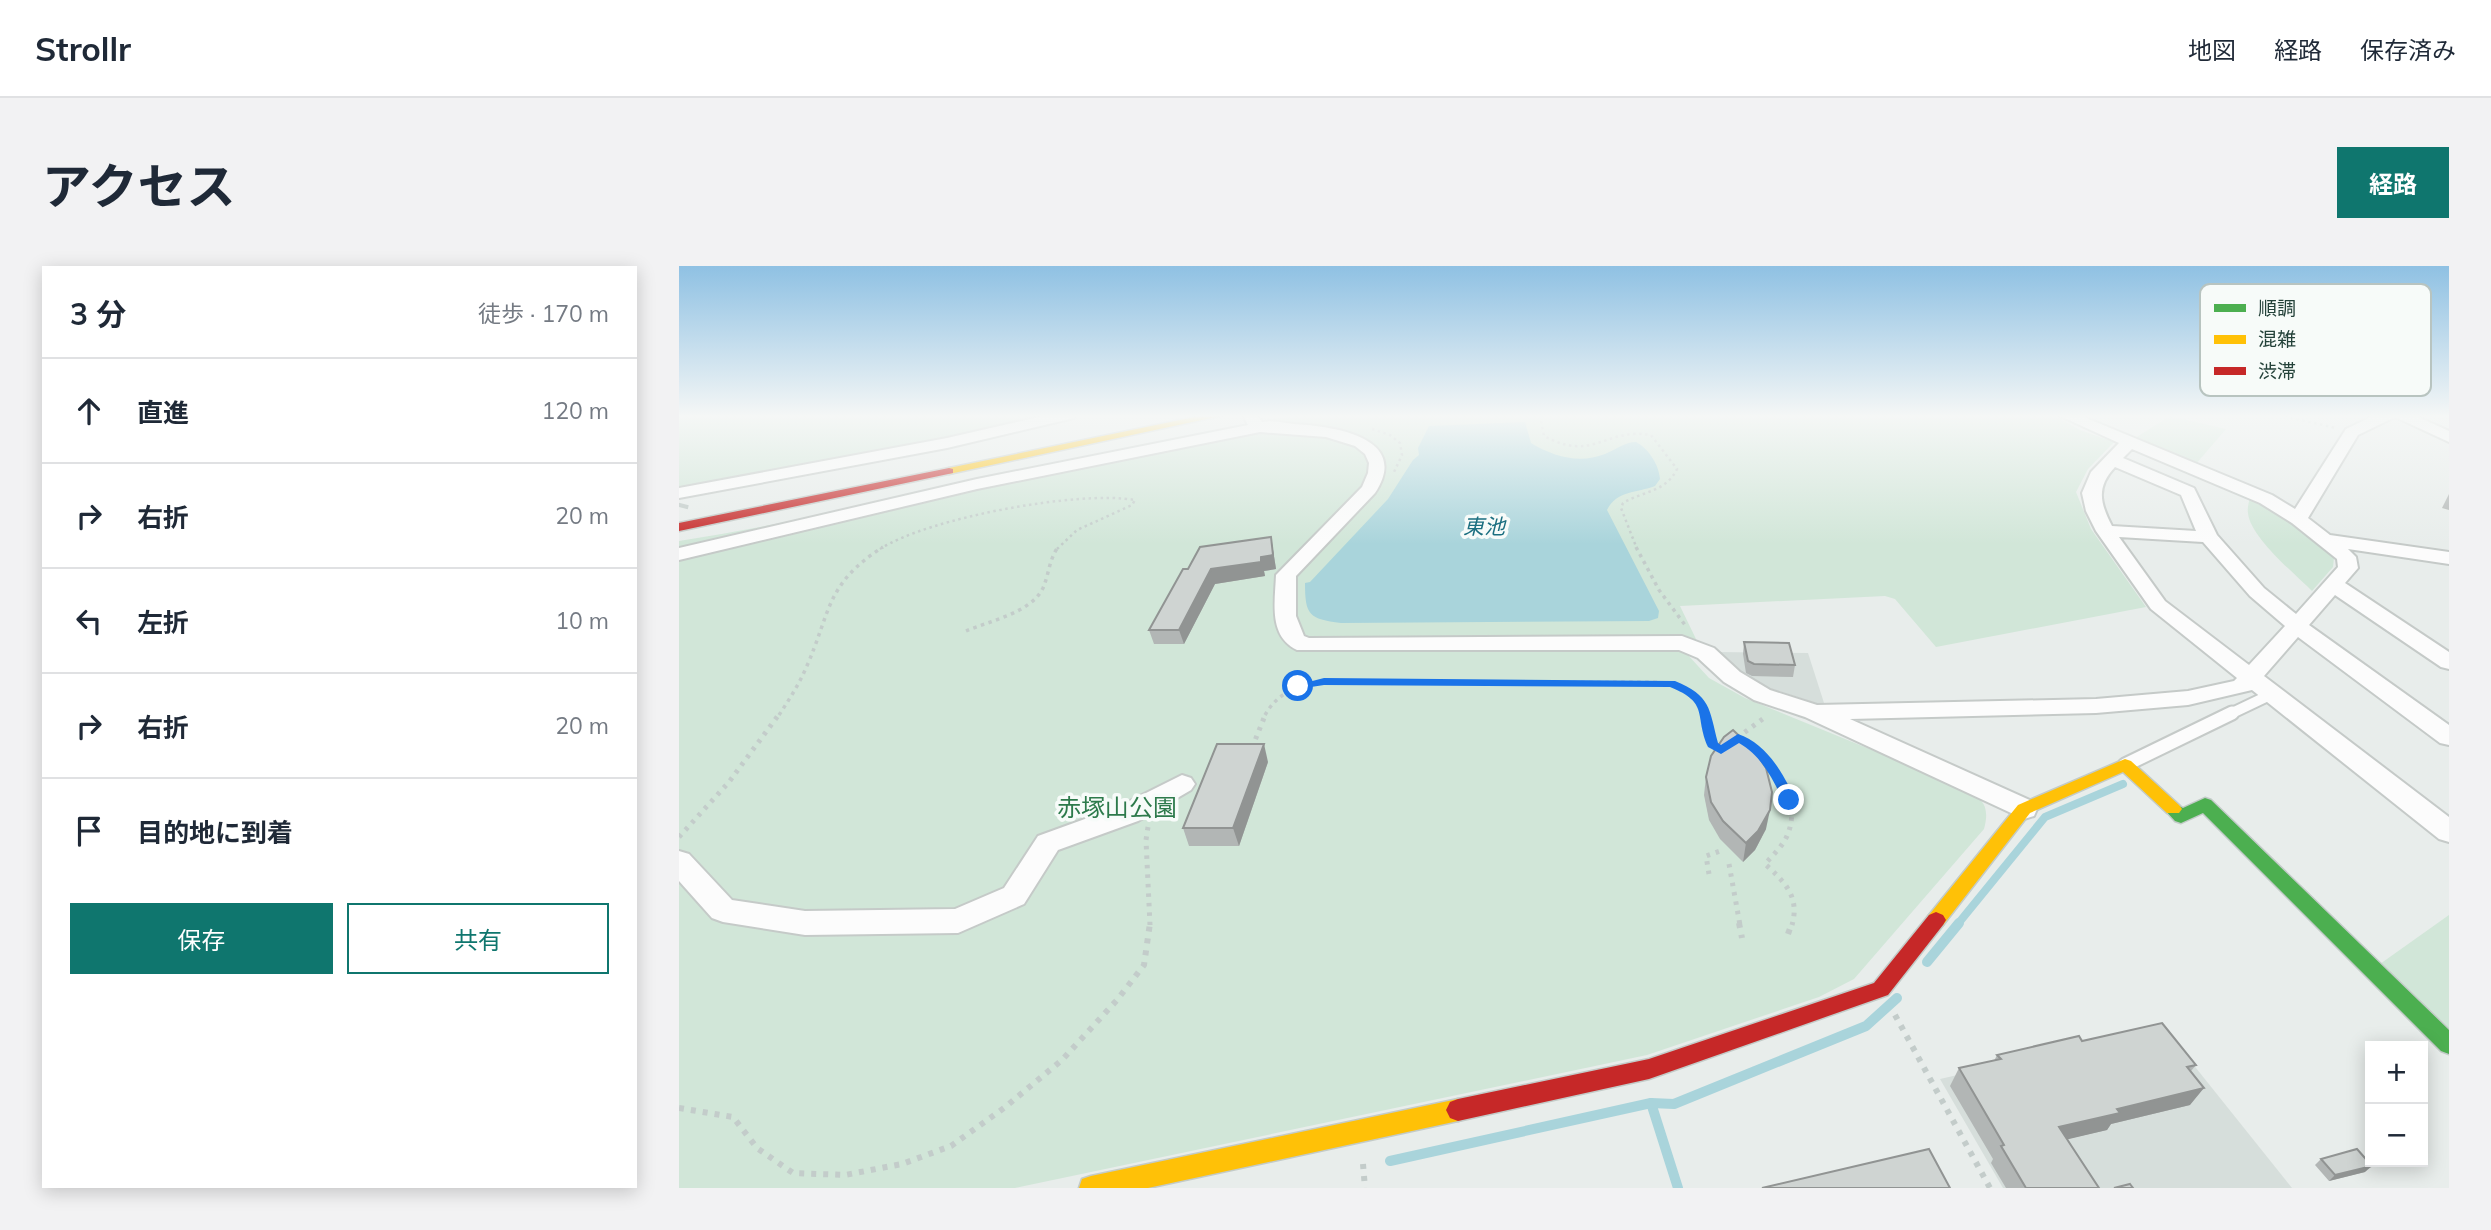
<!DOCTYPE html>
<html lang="ja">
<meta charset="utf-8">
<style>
body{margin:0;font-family:Mulish,"Noto Sans JP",sans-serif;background:#f2f2f3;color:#1f2937}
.controls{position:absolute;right:21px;bottom:21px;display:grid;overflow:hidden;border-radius:0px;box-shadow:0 4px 18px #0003}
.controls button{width:63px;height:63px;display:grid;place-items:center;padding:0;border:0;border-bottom:2px solid #e0e1e3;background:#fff;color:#1f2937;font:35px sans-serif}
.stop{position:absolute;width:21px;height:21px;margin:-16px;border:5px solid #1a73e8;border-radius:50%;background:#fff}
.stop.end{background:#1a73e8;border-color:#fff;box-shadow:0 2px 7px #0008}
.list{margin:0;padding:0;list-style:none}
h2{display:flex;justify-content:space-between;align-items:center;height:91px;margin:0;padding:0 28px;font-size:30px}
h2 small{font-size:23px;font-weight:400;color:#747a83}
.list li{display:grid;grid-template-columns:46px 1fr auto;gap:21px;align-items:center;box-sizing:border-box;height:105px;padding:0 28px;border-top:2px solid #e0e1e3}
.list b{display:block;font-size:26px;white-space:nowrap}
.list em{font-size:23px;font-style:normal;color:#747a83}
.actions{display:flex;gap:14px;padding:21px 28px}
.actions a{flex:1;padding:16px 0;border:2px solid #0f766e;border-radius:0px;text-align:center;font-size:24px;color:#0f766e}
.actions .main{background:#0f766e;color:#fff}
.icon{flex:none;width:38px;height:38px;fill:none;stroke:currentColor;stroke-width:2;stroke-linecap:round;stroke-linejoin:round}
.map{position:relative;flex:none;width:1770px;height:922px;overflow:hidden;border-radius:0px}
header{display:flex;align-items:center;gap:42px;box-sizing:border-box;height:98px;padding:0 35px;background:#fff;border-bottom:2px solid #e0e1e3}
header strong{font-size:33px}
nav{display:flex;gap:38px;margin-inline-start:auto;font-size:24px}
.intro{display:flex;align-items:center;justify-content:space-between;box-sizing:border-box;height:168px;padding:0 42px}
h1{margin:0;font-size:49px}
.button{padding:18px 32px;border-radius:0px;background:#0f766e;color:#fff;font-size:24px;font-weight:700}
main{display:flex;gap:42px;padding:0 42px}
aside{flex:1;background:#fff;border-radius:0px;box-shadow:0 4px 18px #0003}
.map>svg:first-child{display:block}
.built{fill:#d6dedb}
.green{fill:#d1e6d8}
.water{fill:#a9d4db}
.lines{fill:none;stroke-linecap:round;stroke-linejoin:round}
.stream-far1{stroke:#a9d4db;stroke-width:8}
.stream{stroke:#a9d4db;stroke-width:10}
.street-tunnel{stroke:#c1cbc8;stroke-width:18;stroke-dasharray:18 9;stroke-linecap:butt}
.lane-far1-casing{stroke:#c5cac8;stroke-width:14}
.lane-casing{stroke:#c5cac8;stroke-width:17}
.street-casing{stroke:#c5cac8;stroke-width:4}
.fast-casing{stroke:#c3cbc8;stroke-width:3}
.slow-casing{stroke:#c3cbc8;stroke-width:3}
.jam-casing{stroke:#c3cbc8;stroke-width:3}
.path-far3{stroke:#c3ccca;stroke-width:2.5;stroke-dasharray:2.5 3.5;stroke-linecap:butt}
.path-far2{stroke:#c3ccca;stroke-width:3.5;stroke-dasharray:3.5 4.5;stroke-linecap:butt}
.path-far1{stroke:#c3ccca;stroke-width:5;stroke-dasharray:3.5 6;stroke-linecap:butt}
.path{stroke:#c3ccca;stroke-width:6;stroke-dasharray:5 7;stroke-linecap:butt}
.lane-far1{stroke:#fcfcfc;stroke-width:10}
.lane{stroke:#fcfcfc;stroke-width:13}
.street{fill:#fcfcfc;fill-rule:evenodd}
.fast{fill:#4caf50;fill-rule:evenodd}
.slow{fill:#ffc107;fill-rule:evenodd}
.jam{fill:#c62828;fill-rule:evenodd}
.wall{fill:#b2b6b5}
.shaded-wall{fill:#919493}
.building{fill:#cfd4d2;stroke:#919493;stroke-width:2}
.route{fill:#1a73e8}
.labels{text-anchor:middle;stroke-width:7;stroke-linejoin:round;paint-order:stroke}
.far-water-label{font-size:21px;font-style:italic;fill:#1c6f80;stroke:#f7fbf9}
.park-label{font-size:24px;fill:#2d7a4b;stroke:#f7fbf9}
.key{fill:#f7fbf9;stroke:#b8c4c0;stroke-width:2}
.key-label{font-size:19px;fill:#24423a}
</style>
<header>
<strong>Strollr</strong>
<nav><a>地図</a><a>経路</a><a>保存済み</a></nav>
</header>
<div class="intro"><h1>アクセス</h1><a class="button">経路</a></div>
<main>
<aside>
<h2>3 分<small>徒歩 · 170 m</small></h2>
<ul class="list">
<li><svg class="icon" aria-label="ahead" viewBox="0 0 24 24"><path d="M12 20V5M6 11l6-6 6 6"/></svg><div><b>直進</b></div><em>120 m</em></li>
<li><svg class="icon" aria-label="right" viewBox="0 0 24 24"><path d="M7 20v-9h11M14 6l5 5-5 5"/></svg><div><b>右折</b></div><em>20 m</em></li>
<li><svg class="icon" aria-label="left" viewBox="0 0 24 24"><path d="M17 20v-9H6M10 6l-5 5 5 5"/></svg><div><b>左折</b></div><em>10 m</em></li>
<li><svg class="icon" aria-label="right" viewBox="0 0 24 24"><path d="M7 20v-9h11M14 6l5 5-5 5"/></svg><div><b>右折</b></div><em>20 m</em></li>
<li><svg class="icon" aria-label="arrive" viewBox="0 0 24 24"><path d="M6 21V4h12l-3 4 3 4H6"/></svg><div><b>目的地に到着</b></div></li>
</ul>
<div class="actions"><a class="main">保存</a><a>共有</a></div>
</aside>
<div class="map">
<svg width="1770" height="922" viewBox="0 0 1770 922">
<rect width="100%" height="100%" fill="#e8edeb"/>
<!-- built -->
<g class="built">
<polygon points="1038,386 1129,387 1146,440 1066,414"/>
<polygon points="1485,762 1613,922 1324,922 1261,813"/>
</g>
<!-- green -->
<g class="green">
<polygon points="0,149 373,149 301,167 0,223"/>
<path d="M620,149H1374L1401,164L1435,176L1409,203L1397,226L1412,263L1467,341L1257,381L1216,333L1206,330L1001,340L1017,373L1008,388L1030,412L1066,432L1276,518C1298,530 1313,534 1305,563L1175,713L1140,731L968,789L336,922H0V275C208,242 412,183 620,149Z"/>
<polygon points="1491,150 1547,163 1516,199 1453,174"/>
<path d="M1571,231L1602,249L1655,292L1654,301L1633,325C1616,308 1571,271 1569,247C1568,242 1570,236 1571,231Z"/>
<polygon points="1770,649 1770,765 1701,698"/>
</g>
<!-- water -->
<path class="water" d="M846,156L852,177C875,191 901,198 926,188C936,184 946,176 957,176C970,183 980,199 981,213L976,220C958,227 938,224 928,244L980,345L979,352L970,355L662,357C630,353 626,349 626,317L631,316L709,233L734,194L740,189L739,182L750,160Z"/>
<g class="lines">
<!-- stream-far1 -->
<polyline class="stream-far1" points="1278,659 1366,551 1444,518"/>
<!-- stream -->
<g class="stream">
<polyline points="1248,696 1280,657"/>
<polyline points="972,837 999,922"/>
<polyline points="711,895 972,837 995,838 1187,760 1218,732"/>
</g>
<!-- street-tunnel -->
<polyline class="street-tunnel" points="0,241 1,237"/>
<!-- lane-far1 casing -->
<g class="lane-far1-casing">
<polyline id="lane-far1" points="1549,449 1593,428"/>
</g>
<!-- lane casing -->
<g class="lane-casing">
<polyline id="lane" points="1446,499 1553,447"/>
</g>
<!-- street casing -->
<g class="street-casing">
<g id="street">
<polygon points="368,149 397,149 395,152 268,182 0,232 0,222 268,172"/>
<path d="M564,149H578L583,156C594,154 604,157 615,158C653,160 733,171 696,227L617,310V350L625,370L630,372L1003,370L1035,382L1061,406L1091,424L1138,439L1417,433L1509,425L1555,415L1558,412L1472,343L1417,265L1407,245L1403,227L1412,206L1440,177L1379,149H1400L1593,229L1616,243L1667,163L1696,149H1735L1770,165V176L1716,151L1679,169L1629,252L1651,269L1770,286V298L1669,283L1677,291L1679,302L1666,317L1770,386V403L1762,401L1656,329L1630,359L1770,459V479L1761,477L1619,371L1585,410L1770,551V576L1760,573L1573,424L1509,439L1417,447L1171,453L1355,536L1358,543L1355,550L1345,553L1126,451L1075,434L1045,416L1019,392L1000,384H618C589,370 596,336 597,309L683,221L689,207L690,197L686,188L676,180L647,171L581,166L298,223L0,294V282L298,213L569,159ZM1453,183L1581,237L1613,257L1658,293L1659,301L1617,348L1585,322L1538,269L1515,222L1444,192ZM1436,201L1502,229L1517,265L1433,260C1421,237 1417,221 1436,201ZM1440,271L1524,276L1571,330L1606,360L1570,399L1486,335Z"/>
<polygon points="503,509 512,512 516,518 512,524 459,555 379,584 345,638 279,667 126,669 44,656 33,652 0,615 0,585 10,588 53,634 126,645 276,643 325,622 359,570 439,541"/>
</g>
</g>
<!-- fast casing -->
<g class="fast-casing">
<polygon id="fast" points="1526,532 1532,534 1770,764 1770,788 1762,785 1524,547 1502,557 1496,555 1485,543 1488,539 1494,537 1504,542"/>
</g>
<!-- slow casing -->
<g class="slow-casing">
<g id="slow">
<polygon points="525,149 546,149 270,208 265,205 270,202"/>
<polygon points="1446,493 1452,495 1500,539 1503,543 1500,547 1488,547 1444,506 1351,547 1264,659 1257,662 1250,659 1247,654 1250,649 1339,539"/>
<polygon points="779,833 787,836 791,844 787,852 779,855 469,922 400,922 403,913 412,910"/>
</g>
</g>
<!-- jam casing -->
<g class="jam-casing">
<g id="jam">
<polygon points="270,202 274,203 274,207 0,265 0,257"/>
<polygon points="1257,646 1264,649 1267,654 1264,659 1209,729 970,813 779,855 771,852 767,844 771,836 779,833 970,793 1195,717 1250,649"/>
</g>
</g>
<!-- path-far3 -->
<g class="path-far3">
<path d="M861,149L865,170C915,197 926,161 972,169L998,203C987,226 964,225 944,237L942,242L958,283"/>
<polyline points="1600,149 1657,162"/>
<polyline points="693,163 711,169 721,177 723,189 715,206"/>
<path d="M201,283C249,252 400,224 456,234L453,239L398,264L378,283"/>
</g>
<!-- path-far2 -->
<g class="path-far2">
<polyline points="957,281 980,324 1006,359"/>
<path d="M287,365C310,355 352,347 364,322C370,308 370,294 379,281"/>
<path d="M100,449C110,434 120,418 127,402C152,346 146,318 204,281"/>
<path d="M586,449C597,430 611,423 631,417L974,416C999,418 1017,424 1026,449"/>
</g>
<!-- path-far1 -->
<g class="path-far1">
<polyline points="1026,447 1033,479 1043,484"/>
<polyline points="1058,472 1085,452"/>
<path d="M1064,474C1093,494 1126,534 1107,572C1102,582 1093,590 1086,598C1106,616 1121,631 1113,659"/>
<polyline points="573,482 587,447"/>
<polyline points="469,561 467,574 471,659"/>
<polyline points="0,571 50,516 101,447"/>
<polyline points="1050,598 1061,659"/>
<polyline points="1030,608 1027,590 1044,584"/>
</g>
<!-- path -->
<g class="path">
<polyline points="1060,657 1063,672"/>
<polyline points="1109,668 1113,657"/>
<polyline points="1216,749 1311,922"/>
<polyline points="0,842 54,851 78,882 114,907 166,909 223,898 272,880 325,842 383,794 438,734 465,699 471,657"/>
<polyline points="684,898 686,922"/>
</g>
<!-- lane-far1 -->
<use href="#lane-far1" class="lane-far1"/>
<!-- lane -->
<use href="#lane" class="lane"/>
<!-- street -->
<use href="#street" class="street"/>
<!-- fast -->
<use href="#fast" class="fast"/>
<!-- slow -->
<use href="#slow" class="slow"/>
<!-- jam -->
<use href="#jam" class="jam"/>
</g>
<!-- wall -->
<g class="wall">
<polygon points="1770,228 1770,244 1763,242"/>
<polygon points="592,271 597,303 585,305 586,310 536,318 505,378 475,378 470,364 509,303"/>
<polygon points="1065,376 1116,399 1114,411 1073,410 1067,407 1064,388"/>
<polygon points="589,496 560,580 510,580 504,562"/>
<polygon points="1027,511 1087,563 1076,584 1064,596 1041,573 1030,554 1025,529"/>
<polygon points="1403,775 1517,799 1512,805 1511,839 1432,858 1428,864 1388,873 1420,922 1327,922 1312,897 1314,893 1271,820 1280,802 1315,795 1318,789"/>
<polygon points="1642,893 1686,906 1650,915 1636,899"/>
</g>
<!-- shaded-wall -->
<g class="shaded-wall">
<polygon points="592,271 597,303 585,305 586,310 536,318 505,378 500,364 532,303 582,291"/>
<polygon points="585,478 589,496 560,580 554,562"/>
<polygon points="1091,544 1087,563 1076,584 1064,596 1067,577"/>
<polygon points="1525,822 1511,839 1432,858 1428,864 1369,878 1380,861 1438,843"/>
<polygon points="1693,900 1686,906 1650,915 1656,909"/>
</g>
<!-- building -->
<g class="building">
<polygon points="592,271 594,289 582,291 582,296 532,303 500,364 470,364 504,303 509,303 521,281"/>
<polygon points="1065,376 1110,377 1116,399 1075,398 1069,395"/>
<polygon points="1054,464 1075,484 1087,502 1093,526 1091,544 1079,565 1067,577 1044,555 1032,536 1027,511 1032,490 1045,471"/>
<polygon points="538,478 585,478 554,562 504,562"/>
<polygon points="1483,757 1517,799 1508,801 1525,822 1438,843 1441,847 1380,861 1420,922 1347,922 1322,880 1325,879 1280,802 1322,793 1318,789 1400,770 1403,775"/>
<polygon points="1250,883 1271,922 1083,922"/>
<polygon points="1678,883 1693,900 1656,909 1642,893"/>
<polygon points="1451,918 1454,922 1435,922"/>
</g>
<!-- sky -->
<linearGradient id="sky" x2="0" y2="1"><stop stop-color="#8fc1e3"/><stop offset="0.54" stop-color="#f5f7f6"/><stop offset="1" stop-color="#f5f7f6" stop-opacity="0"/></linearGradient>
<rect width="1770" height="278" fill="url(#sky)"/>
<!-- route -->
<path class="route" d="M645,412L996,415C1032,430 1030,442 1039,477L1042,479L1059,468C1088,478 1105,508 1116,534L1115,538H1106C1094,514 1084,491 1060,477L1042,488L1029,481C1015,449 1031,437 991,421L645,419L619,423L614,420Z"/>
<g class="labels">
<!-- far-water labels -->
<g class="far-water-label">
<text x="805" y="268">東池</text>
</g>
<!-- park labels -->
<g class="park-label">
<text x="438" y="550">赤塚山公園</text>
</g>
</g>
<!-- legend -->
<rect x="1521" y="18" width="231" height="112" rx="10" class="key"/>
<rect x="1535" y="38" width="32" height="8" fill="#4caf50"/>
<rect x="1535" y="69" width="32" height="9" fill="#ffc107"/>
<rect x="1535" y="101" width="32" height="8" fill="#c62828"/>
<g class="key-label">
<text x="1579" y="49">順調</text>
<text x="1579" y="80">混雑</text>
<text x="1579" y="112">渋滞</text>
</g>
</svg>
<div class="controls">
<button>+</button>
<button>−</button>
</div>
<div class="stop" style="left:619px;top:420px"></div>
<div class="stop end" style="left:1110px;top:534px"></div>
</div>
</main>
